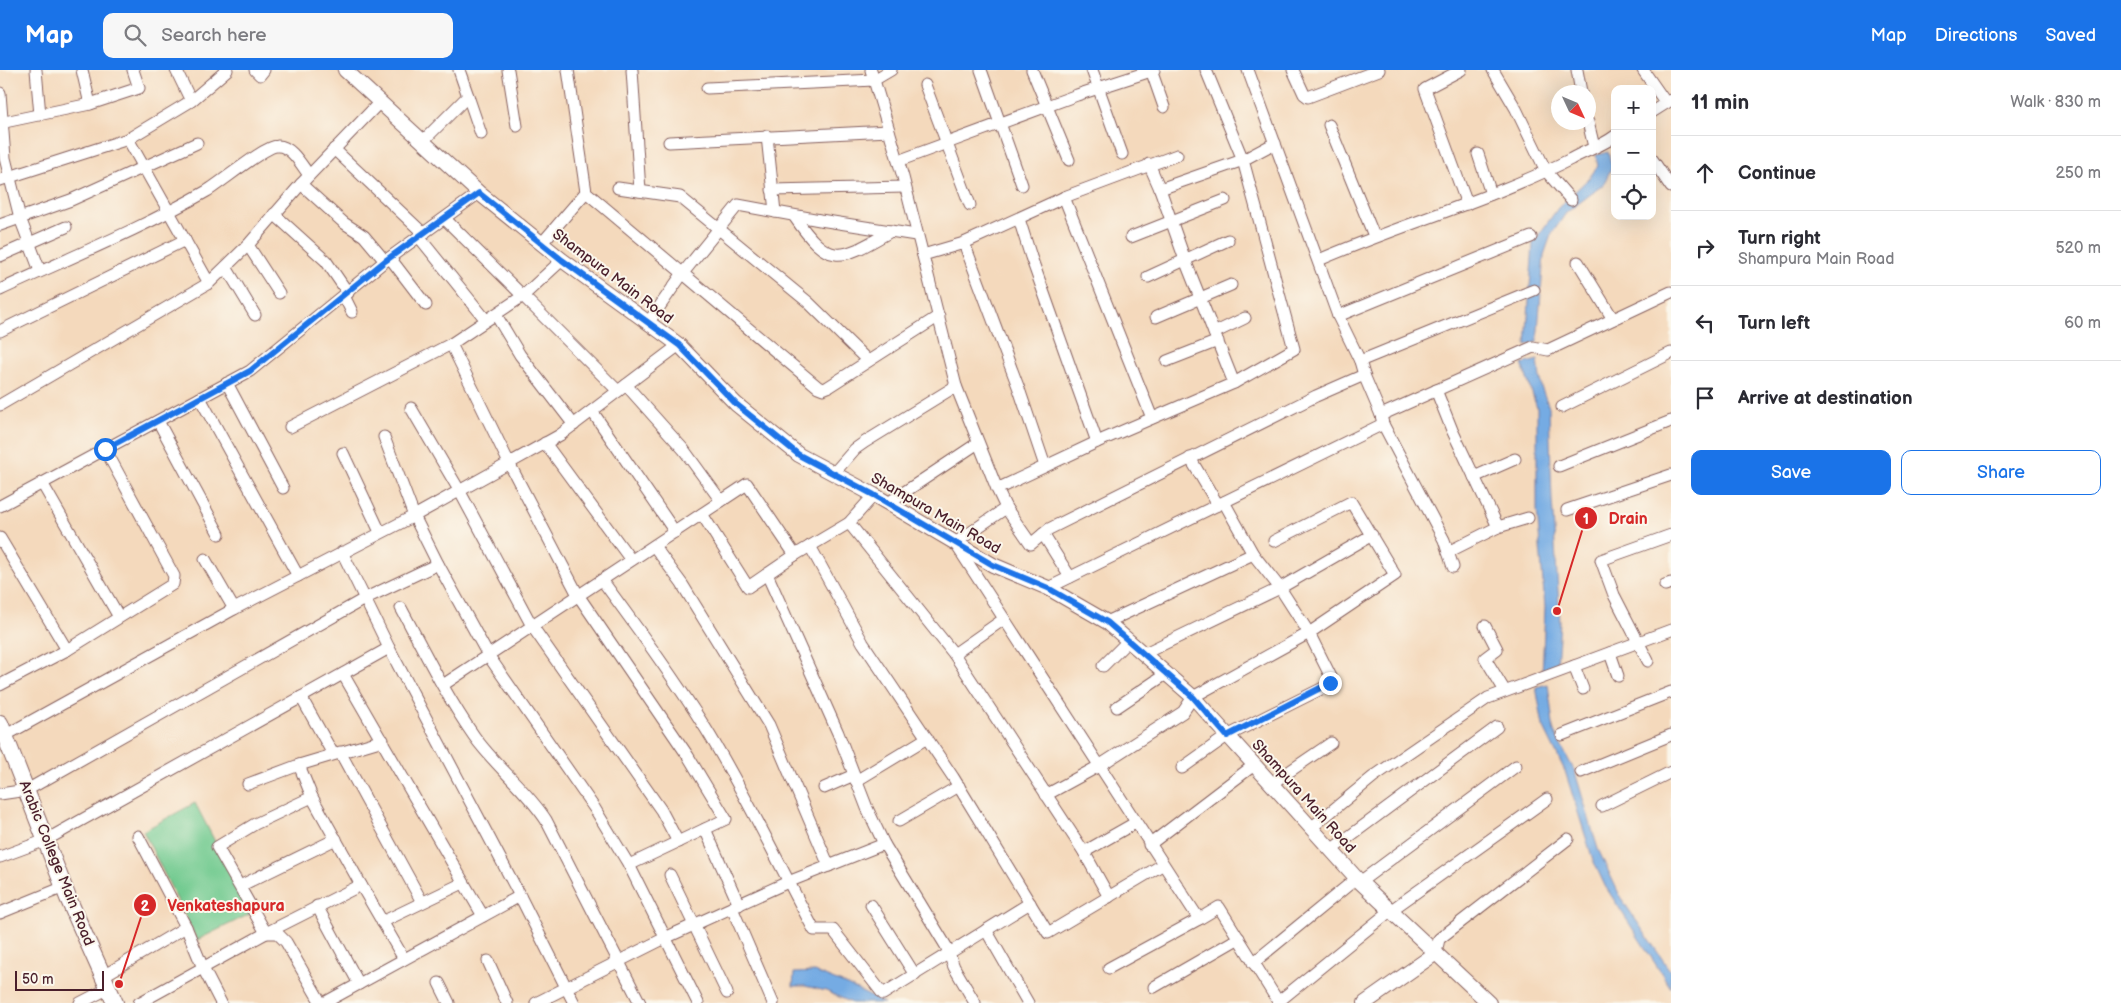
<!DOCTYPE html>
<meta charset="utf-8">
<style>
body{margin:0;font-family:"Balsamiq Sans",sans-serif;background:#f7f7f7;color:#2b2b33}
.controls{position:absolute;right:15px;top:15px;display:grid;overflow:hidden;border-radius:10px;box-shadow:0 5px 20px #0002}
.controls button{width:45px;height:45px;display:grid;place-items:center;padding:0;border:0;border-bottom:1px solid #e1e1e2;background:#fff;color:#2b2b33;font:25px sans-serif}
.compass{position:absolute;left:1551px;top:15px;width:45px;height:45px;border-radius:50%;background:#fff;box-shadow:0 5px 20px #0002;rotate:134deg}
.scale{position:absolute;left:15px;bottom:12px;width:89px;box-sizing:border-box;padding-left:5px;border:2px solid #4a1f2b;border-top:0;font-size:14px;line-height:18px;white-space:nowrap;color:#4a1f2b;-webkit-text-stroke:4px #fbf7ec;paint-order:stroke}
.stop{position:absolute;width:15px;height:15px;margin:-11px;border:4px solid #1a73e8;border-radius:50%;background:#fff}
.stop.end{background:#1a73e8;border-color:#fff;box-shadow:0 1px 5px #0008}
.list{margin:0;padding:0;list-style:none}
h2{display:flex;justify-content:space-between;align-items:center;height:65px;margin:0;padding:0 20px;font-size:21px}
h2 small{font-size:16px;font-weight:400;color:#7c7c81}
.list li{display:grid;grid-template-columns:32px 1fr auto;gap:15px;align-items:center;box-sizing:border-box;height:75px;padding:0 20px;border-top:1px solid #e1e1e2}
.list b{display:block;font-size:19px;white-space:nowrap}
.list p{margin:0;font-size:16px;white-space:nowrap;color:#7c7c81}
.list em{font-size:16px;font-style:normal;color:#7c7c81}
.actions{display:flex;gap:10px;padding:15px 20px}
.actions a{flex:1;padding:11px 0;border:1px solid #1a73e8;border-radius:10px;text-align:center;font-size:18px;color:#1a73e8}
.actions .main{background:#1a73e8;color:#fff}
.icon{flex:none;width:28px;height:28px;fill:none;stroke:currentColor;stroke-width:2;stroke-linecap:round;stroke-linejoin:round}
.map{position:relative;flex:none;width:1671px;height:933px;overflow:hidden}
header{display:flex;align-items:center;gap:30px;box-sizing:border-box;height:70px;padding:0 25px;background:#1a73e8;color:#fff}
header strong{font-size:24px}
nav{display:flex;gap:28px;margin-inline-start:auto;font-size:18px}
.search{width:350px;height:45px;background:#f7f7f7;display:flex;align-items:center;gap:12px;box-sizing:border-box;padding:0 18px;border-radius:10px;color:#7c7c81;font-size:19px}
main{display:flex}
aside{flex:1;background:#fff}
.map>svg:first-child{display:block}
.green{fill:#73cb91;stroke:#5e755e}
.water{fill:#75abe3;stroke:#606587}
.lines{fill:none;stroke-linecap:round;stroke-linejoin:round}
.minor-casing{stroke:#86605e;stroke-width:13}
.tertiary-casing{stroke:#86605e;stroke-width:16}
.secondary-casing{stroke:#86605e;stroke-width:18}
.minor{stroke:#fff;stroke-width:11}
.tertiary{stroke:#fff;stroke-width:14}
.secondary{stroke:#fff;stroke-width:16}
.route{stroke:#1a73e8;stroke-width:6}
.labels{text-anchor:middle;stroke-width:4;stroke-linejoin:round;paint-order:stroke}
.street-label{font-size:15px;fill:#4a1f2b;stroke:#fbf7ec}
.leader{fill:none;stroke:#d62828;stroke-width:2}
.callout-dot{fill:#d62828;stroke:#fbf7ec;stroke-width:2}
.mark-label{font-size:15px;text-anchor:middle;font-weight:bold;fill:#fff}
.callout-label{font-size:16px;text-anchor:middle;font-weight:bold;fill:#d62828;stroke:#fbf7ec;stroke-width:4;stroke-linejoin:round;paint-order:stroke}
</style>
<header>
<strong>Map</strong>
<div class="search"><svg class="icon" aria-label="search" viewBox="0 0 24 24"><circle cx="10" cy="10" r="6"/><path d="M15 15l6 6"/></svg>Search here</div>
<nav><a>Map</a><a>Directions</a><a>Saved</a></nav>
</header>
<main>
<div class="map">
<svg width="1671" height="933" viewBox="0 0 1671 933">
<rect width="100%" height="100%" fill="#fbf7ec"/>
<filter id="ink" filterUnits="userSpaceOnUse"><feTurbulence type="fractalNoise" baseFrequency=".02" numOctaves="2"/><feDisplacementMap in="SourceGraphic" scale="10" xChannelSelector="R" yChannelSelector="G"/><feConvolveMatrix kernelMatrix="1 2 1 2 8 2 1 2 1" color-interpolation-filters="sRGB"/></filter>
<filter id="wash" filterUnits="userSpaceOnUse"><feTurbulence type="fractalNoise" baseFrequency=".0096" numOctaves="4" result="noise"/><feDisplacementMap in="SourceGraphic" scale="20" xChannelSelector="R" yChannelSelector="G"/><feGaussianBlur stdDeviation="1.12" result="paint"/><feColorMatrix in="noise" values="0 0 0 0 0 0 0 0 0 0 0 0 0 0 0 0 0 1.4 0 .05"/><feComposite in="paint" operator="in"/></filter>
<g filter="url(#wash)">
<rect width="100%" height="100%" fill="#f4d9bc"/>
<!-- green -->
<polygon class="green" points="195,733 252,843 197,870 143,761"/>
<!-- water -->
<g class="water">
<polygon points="1608,82 1612,97 1603,115 1566,143 1551,165 1544,185 1537,272 1526,275 1533,173 1558,138 1589,108 1598,96 1596,85"/>
<polygon points="1538,290 1541,317 1549,337 1552,430 1560,551 1557,598 1542,605 1545,537 1537,440 1537,338 1522,294"/>
<polygon points="1548,614 1554,662 1575,702 1598,779 1621,828 1671,902 1671,918 1605,816 1593,790 1565,701 1543,656 1536,617"/>
<polygon points="815,902 847,915 884,933 852,933 826,921 805,916 793,916 794,903"/>
</g>
</g>
<g filter="url(#ink)">
<g class="lines">
<!-- minor casing -->
<g class="minor-casing">
<g id="minor">
<polyline points="36,0 40,45"/>
<polyline points="82,0 90,34"/>
<polyline points="176,0 191,31"/>
<polyline points="255,0 260,5 264,0"/>
<polyline points="508,0 517,56"/>
<polyline points="568,0 586,122 818,317 823,319 828,317 939,246"/>
<polyline points="632,0 640,121"/>
<polyline points="871,0 903,107 956,316 997,419 1006,438 955,473 1199,849 1219,837 1279,933"/>
<polyline points="981,0 1022,115"/>
<polyline points="1032,0 1069,90"/>
<polyline points="1092,0 1122,84"/>
<polyline points="1151,0 1164,37"/>
<polyline points="1248,0 1338,246 1360,291 1364,305 1381,345 1383,354 1444,470 1453,497"/>
<polyline points="1293,0 1304,24 1308,27 1379,0"/>
<polyline points="1461,0 1425,19 1467,134"/>
<polyline points="1493,0 1516,39 1546,101 1571,130"/>
<polyline points="1577,0 1581,22"/>
<polyline points="1643,0 1666,33"/>
<polyline points="925,15 970,135"/>
<polyline points="707,18 874,10 891,0"/>
<polyline points="0,23 5,88 20,148 40,201"/>
<polyline points="468,26 481,64"/>
<polyline points="1652,42 1671,30"/>
<polyline points="1588,52 1594,77"/>
<polyline points="0,53 90,34 139,18 133,0"/>
<polyline points="1329,55 1374,166"/>
<polyline points="767,66 775,142"/>
<polyline points="128,69 209,213"/>
<polyline points="422,72 468,26 459,0"/>
<polyline points="669,72 889,61"/>
<polyline points="334,79 424,164"/>
<polyline points="1478,84 1491,124"/>
<polyline points="1652,89 1671,117"/>
<polyline points="898,91 1077,25 1154,0"/>
<polyline points="1149,94 1160,119 1185,190 1234,313"/>
<polyline points="0,110 128,69 191,31 227,0"/>
<polyline points="301,114 344,153 364,166 385,191"/>
<polyline points="618,118 680,127 808,232 868,291"/>
<polyline points="1160,119 1243,90 1275,73"/>
<polyline points="772,120 905,117"/>
<polyline points="1064,127 1152,348"/>
<polyline points="274,144 326,191 348,223"/>
<path d="M794,146C830,199 841,190 891,161"/>
<polyline points="1019,149 1031,187 1097,372"/>
<polyline points="0,155 71,130 197,73"/>
<polyline points="419,167 486,250"/>
<polyline points="1131,167 1225,130"/>
<polyline points="542,173 586,122"/>
<polyline points="964,173 1019,319 1045,396"/>
<polyline points="248,175 279,223"/>
<polyline points="923,185 964,173 1067,126 1177,85"/>
<polyline points="0,186 66,157"/>
<polyline points="390,188 426,235"/>
<polyline points="562,190 523,226 618,321"/>
<path d="M1319,190C1402,154 1490,130 1571,89C1585,81 1602,76 1615,66"/>
<polyline points="1578,192 1613,249"/>
<polyline points="226,197 255,245"/>
<polyline points="1148,207 1228,170"/>
<path d="M0,220C69,188 141,159 207,121C222,112 265,76 277,76C291,75 302,96 309,105"/>
<polyline points="344,226 352,242"/>
<polyline points="496,245 520,285 574,355"/>
<polyline points="1338,246 1531,167"/>
<polyline points="1156,247 1231,215"/>
<polyline points="648,253 683,203 738,135 820,150 916,165"/>
<polyline points="0,261 185,170"/>
<polyline points="1214,263 1245,248"/>
<polyline points="451,274 509,393 578,525 688,686 726,749 629,795"/>
<polyline points="1167,291 1218,271"/>
<polyline points="1360,291 1534,220"/>
<polyline points="227,313 283,418"/>
<polyline points="626,315 684,380 721,431"/>
<polyline points="1436,320 1452,360 1498,457"/>
<polyline points="200,328 298,506"/>
<polyline points="0,335 209,213 248,175 301,114 379,33"/>
<polyline points="1562,337 1671,283"/>
<polyline points="411,338 459,420 532,556 661,740 678,772"/>
<polyline points="592,341 675,462"/>
<polyline points="1381,345 1533,277 1548,280 1671,222"/>
<polyline points="158,351 219,464"/>
<polyline points="290,357 451,274 523,226 445,149"/>
<polyline points="384,367 414,446 438,494 488,585 595,739 629,795 698,933"/>
<polyline points="545,373 631,490"/>
<polyline points="343,383 380,462"/>
<polyline points="1190,388 1218,435"/>
<polyline points="1559,396 1671,351"/>
<polyline points="833,404 855,379 865,372 956,316"/>
<polyline points="1474,407 1515,389"/>
<polyline points="42,413 119,547"/>
<polyline points="997,419 1097,372 1234,313 1294,279 1243,90 1206,0"/>
<polyline points="888,433 978,373"/>
<polyline points="0,436 250,301 385,191 479,123"/>
<polyline points="1006,438 1031,474 1049,459 1316,326 1364,305"/>
<polyline points="1567,440 1671,405"/>
<polyline points="702,444 748,517 795,485 849,453 874,425"/>
<polyline points="849,453 954,584 1084,782 1109,827"/>
<polyline points="1043,464 1070,507"/>
<polyline points="0,468 67,580"/>
<polyline points="654,476 682,514 769,655 829,796"/>
<polyline points="810,476 863,573 953,707 1048,863 1162,795"/>
<polyline points="342,482 389,578 520,826 574,933"/>
<polyline points="1448,482 1498,457 1528,448"/>
<polyline points="205,489 234,539"/>
<polyline points="767,504 838,663 867,738 884,774 946,876 954,897 975,933"/>
<path d="M602,510C638,559 674,608 706,659C746,724 778,793 814,860H833L883,924L1030,833"/>
<polyline points="1665,515 1671,513"/>
<polyline points="1048,518 1383,354"/>
<path d="M401,538C424,581 446,626 474,666C495,696 526,719 546,750L640,933"/>
<polyline points="1107,552 1253,484"/>
<polyline points="1485,556 1497,579 1485,588 1505,621"/>
<polyline points="1610,583 1618,606"/>
<polyline points="954,584 1004,549"/>
<polyline points="1143,584 1280,518 1372,465"/>
<polyline points="1648,591 1614,525 1601,490 1671,465"/>
<polyline points="1103,596 1128,571"/>
<polyline points="1574,596 1583,619"/>
<polyline points="343,604 483,846"/>
<polyline points="0,615 67,580 173,514 174,506 105,379"/>
<polyline points="443,615 747,414 795,485"/>
<polyline points="301,627 333,684"/>
<polyline points="1117,637 1166,604"/>
<polyline points="1562,665 1671,622"/>
<polyline points="0,667 6,665 234,539 414,446 560,365 679,275"/>
<polyline points="340,682 422,832"/>
<polyline points="299,695 312,727"/>
<polyline points="1182,698 1227,666 1325,617 1332,609 1309,563 1280,518 1253,484 1224,432"/>
<polyline points="1581,702 1671,665"/>
<polyline points="856,711 927,668"/>
<polyline points="248,714 299,695 383,670"/>
<polyline points="1271,714 1331,673"/>
<polyline points="824,718 854,705"/>
<polyline points="0,724 27,720 366,528 438,494"/>
<polyline points="1046,725 1099,696 1183,642 1193,627 1309,563 1395,505 1351,432 1274,471"/>
<polyline points="1602,736 1671,702"/>
<polyline points="899,751 959,716"/>
<polyline points="1311,758 1373,707 1488,628 1671,560"/>
<polyline points="705,759 739,835"/>
<polyline points="138,766 186,857 203,898 221,933"/>
<polyline points="1149,775 1254,695"/>
<polyline points="1331,780 1497,657"/>
<polyline points="1084,782 1135,753"/>
<polyline points="0,787 46,770 389,578"/>
<polyline points="670,805 727,923"/>
<polyline points="1360,812 1516,696"/>
<polyline points="240,816 336,769"/>
<polyline points="871,835 915,905"/>
<polyline points="317,836 359,914"/>
<polyline points="732,838 773,933"/>
<polyline points="0,843 64,817"/>
<polyline points="382,852 463,813"/>
<polyline points="986,860 1028,933"/>
<polyline points="1436,883 1439,869 1568,769"/>
<polyline points="488,891 507,933"/>
<polyline points="1253,893 1357,808"/>
<polyline points="1109,898 1199,849"/>
<polyline points="103,906 186,857"/>
<polyline points="439,913 449,933"/>
<polyline points="1154,917 1239,868"/>
<polyline points="1278,932 1390,841 1547,729"/>
<polyline points="80,933 109,918"/>
<polyline points="139,933 266,863 361,815"/>
<polyline points="321,933 286,872 277,863 266,863 262,856 217,777 255,754 312,727 361,815 404,889"/>
<polyline points="324,933 520,826"/>
<polyline points="536,933 665,868 788,812 884,774"/>
</g>
</g>
<!-- tertiary casing -->
<g class="tertiary-casing">
<g id="tertiary">
<polyline points="345,0 479,123 562,190 679,275 736,334 799,385 874,425 993,495 1048,518 1107,552 1193,627 1360,812 1489,933"/>
<polyline points="1365,933 1436,883"/>
</g>
</g>
<!-- secondary casing -->
<g class="secondary-casing">
<polyline id="secondary" points="0,653 68,828 115,933"/>
</g>
<!-- minor -->
<use href="#minor" class="minor"/>
<!-- tertiary -->
<use href="#tertiary" class="tertiary"/>
<!-- secondary -->
<use href="#secondary" class="secondary"/>
</g>
</g>
<g class="lines" filter="url(#ink)">
<!-- route -->
<polyline class="route" points="105,379 250,301 385,191 479,123 562,190 679,275 736,334 799,385 874,425 993,495 1048,518 1107,552 1193,627 1227,666 1330,613"/>
</g>
<g class="labels">
<!-- street labels -->
<g class="street-label">
<text transform="translate(613 206) rotate(37)" y="5">Shampura Main Road</text>
<text transform="translate(936 443) rotate(30)" y="5">Shampura Main Road</text>
<text transform="translate(1304 726) rotate(48)" y="5">Shampura Main Road</text>
<text transform="translate(57 793) rotate(68)" y="5">Arabic College Main Road</text>
</g>
</g>
<!-- callouts -->
<path class="leader" d="M1557 541L1586 448M119 914L145 835"/>
<g class="callout-dot">
<circle cx="1557" cy="541" r="5"/>
<circle cx="119" cy="914" r="5"/>
<circle cx="1586" cy="448" r="12"/>
<circle cx="145" cy="835" r="12"/>
</g>
<g class="mark-label">
<text x="1586" y="454">1</text>
<text x="145" y="841">2</text>
</g>
<g class="callout-label">
<text x="1628" y="454">Drain</text>
<text x="226" y="841">Venkateshapura</text>
</g>
</svg>
<div class="controls">
<button>+</button>
<button>−</button>
<button><svg class="icon" aria-label="locate" viewBox="0 0 24 24"><circle cx="12" cy="12" r="6"/><path d="M12 2v4M12 18v4M2 12h4M18 12h4"/></svg></button>
</div>
<svg class="compass" viewBox="-18 -18 36 36"><path d="M0-13l5 13h-10z" fill="#e53935"/><path d="M0 13l5-13h-10z" fill="#7c7c81"/></svg>
<div class="scale">50 m</div>
<div class="stop" style="left:105px;top:379px"></div>
<div class="stop end" style="left:1330px;top:613px"></div>
</div>
<aside>
<h2>11 min<small>Walk · 830 m</small></h2>
<ul class="list">
<li><svg class="icon" aria-label="ahead" viewBox="0 0 24 24"><path d="M12 20V5M6 11l6-6 6 6"/></svg><div><b>Continue</b></div><em>250 m</em></li>
<li><svg class="icon" aria-label="right" viewBox="0 0 24 24"><path d="M7 20v-9h11M14 6l5 5-5 5"/></svg><div><b>Turn right</b><p>Shampura Main Road</p></div><em>520 m</em></li>
<li><svg class="icon" aria-label="left" viewBox="0 0 24 24"><path d="M17 20v-9H6M10 6l-5 5 5 5"/></svg><div><b>Turn left</b></div><em>60 m</em></li>
<li><svg class="icon" aria-label="arrive" viewBox="0 0 24 24"><path d="M6 21V4h12l-3 4 3 4H6"/></svg><div><b>Arrive at destination</b></div></li>
</ul>
<div class="actions"><a class="main">Save</a><a>Share</a></div>
</aside>
</main>
